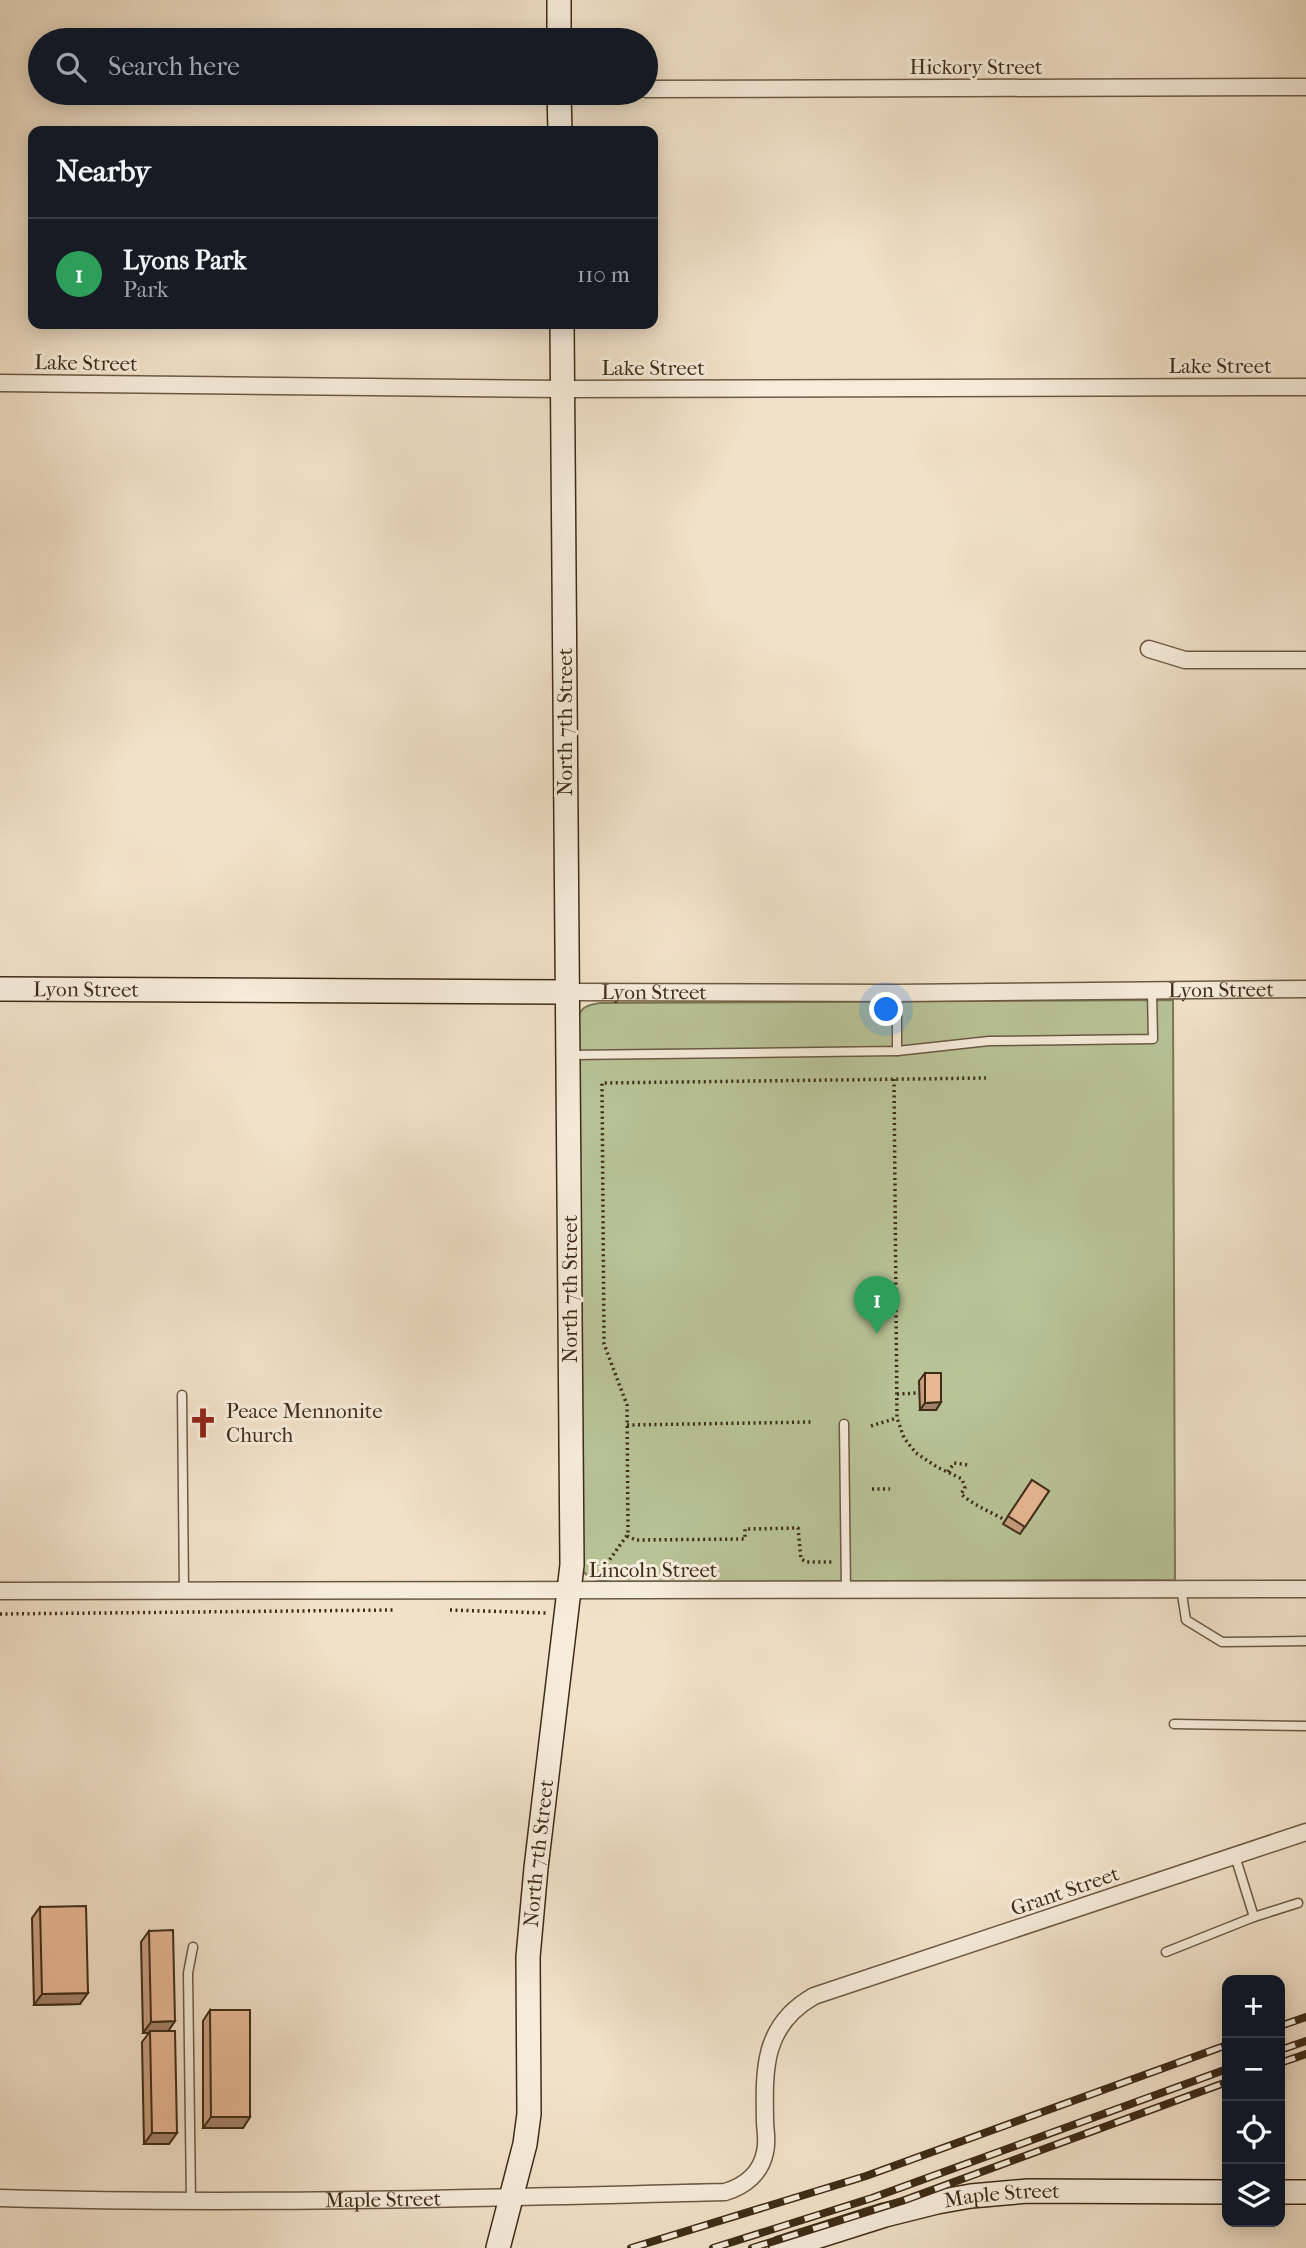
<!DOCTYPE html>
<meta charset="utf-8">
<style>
body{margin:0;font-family:"IM FELL French Canon",serif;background:#242831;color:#f1f3f6}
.controls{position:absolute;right:21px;bottom:21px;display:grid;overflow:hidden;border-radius:14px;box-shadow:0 4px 18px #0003}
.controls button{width:63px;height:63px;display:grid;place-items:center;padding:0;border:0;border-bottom:2px solid #363941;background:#171b24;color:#f1f3f6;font:35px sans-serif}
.you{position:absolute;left:887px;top:1010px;width:24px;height:24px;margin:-18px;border:5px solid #fff;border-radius:50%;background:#1a73e8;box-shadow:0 0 0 10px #1a73e833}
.badge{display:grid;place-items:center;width:46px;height:46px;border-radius:50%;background:#0f766e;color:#fff;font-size:23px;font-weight:700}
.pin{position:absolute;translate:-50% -58px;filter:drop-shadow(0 2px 4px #0008)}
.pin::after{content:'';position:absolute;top:37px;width:24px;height:21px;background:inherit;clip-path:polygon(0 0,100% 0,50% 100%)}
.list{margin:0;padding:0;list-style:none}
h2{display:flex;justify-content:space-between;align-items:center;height:91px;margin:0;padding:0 28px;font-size:30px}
h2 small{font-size:23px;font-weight:400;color:#9ea1a6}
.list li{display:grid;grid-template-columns:46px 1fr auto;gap:21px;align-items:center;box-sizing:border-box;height:112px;padding:0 28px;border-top:2px solid #363941}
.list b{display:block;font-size:26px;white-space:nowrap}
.list p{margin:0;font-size:23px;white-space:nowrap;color:#9ea1a6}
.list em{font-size:23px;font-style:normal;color:#9ea1a6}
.icon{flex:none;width:38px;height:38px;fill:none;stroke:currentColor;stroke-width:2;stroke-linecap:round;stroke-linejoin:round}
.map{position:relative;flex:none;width:1306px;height:2248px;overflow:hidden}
.search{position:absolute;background:#171b24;box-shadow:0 4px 18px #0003;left:28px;top:28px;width:630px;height:77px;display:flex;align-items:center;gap:18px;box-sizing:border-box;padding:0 24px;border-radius:38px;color:#9ea1a6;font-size:26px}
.panel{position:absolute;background:#171b24;box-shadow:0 4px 18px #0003;left:28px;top:126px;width:630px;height:203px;border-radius:14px}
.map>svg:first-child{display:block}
.green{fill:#b8c397;stroke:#7c7857;stroke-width:2}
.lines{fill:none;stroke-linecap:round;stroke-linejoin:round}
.lane-casing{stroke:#6c5943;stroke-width:11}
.street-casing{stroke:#6c5943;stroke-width:19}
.secondary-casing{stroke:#3f2c17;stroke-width:26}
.path{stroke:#3f2c17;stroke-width:3.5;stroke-dasharray:2 3.5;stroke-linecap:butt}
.lane{stroke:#f6ecdb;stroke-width:8}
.street{stroke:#f6ecdb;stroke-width:16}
.secondary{stroke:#f6ecdb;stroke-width:23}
.rail-casing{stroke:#3f2c17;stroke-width:8}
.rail{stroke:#f6ecdb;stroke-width:5;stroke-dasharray:16;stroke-linecap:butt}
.wall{fill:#c89e80;stroke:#3f2c17;stroke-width:2}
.shaded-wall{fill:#a28168;stroke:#3f2c17;stroke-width:2}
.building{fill:#e8b895;stroke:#3f2c17;stroke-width:2}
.labels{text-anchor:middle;stroke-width:6;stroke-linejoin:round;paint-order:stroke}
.street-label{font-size:21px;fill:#3f2c17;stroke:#f6ecdb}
.poi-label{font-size:21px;fill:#3f2c17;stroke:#f6ecdb;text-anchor:start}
</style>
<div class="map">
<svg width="1306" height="2248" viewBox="0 0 1306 2248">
<rect width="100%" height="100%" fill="#f1e1c8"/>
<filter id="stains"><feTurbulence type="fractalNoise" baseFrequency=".00286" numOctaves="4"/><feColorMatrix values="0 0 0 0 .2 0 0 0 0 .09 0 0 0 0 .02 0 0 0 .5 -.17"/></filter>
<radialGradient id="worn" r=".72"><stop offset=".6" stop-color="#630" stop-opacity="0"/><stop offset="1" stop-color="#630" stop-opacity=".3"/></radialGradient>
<!-- green -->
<path class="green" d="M1173,1000L1175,1580L612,1582C600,1580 588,1581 582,1569L577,1021C580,1007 587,1005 600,1003Z"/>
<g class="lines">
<!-- lane casing -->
<g class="lane-casing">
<g id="lane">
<polyline points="897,993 897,1051"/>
<polyline points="571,1055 897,1051 989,1041 1153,1039 1152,991"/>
<polyline points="182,1395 184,1592"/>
<polyline points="844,1424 846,1590"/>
<polyline points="1181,1588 1186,1620 1222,1642 1306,1641"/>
<polyline points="1174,1724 1306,1726"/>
<polyline points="1235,1856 1254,1917 1298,1903"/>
<polyline points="1166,1952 1254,1917"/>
<polyline points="191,2201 188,1973 193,1947"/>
</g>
</g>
<!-- street casing -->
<g class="street-casing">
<g id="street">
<polyline points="646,89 1306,87"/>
<polyline points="0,383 563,389 1306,387"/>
<polyline points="1149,649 1185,660 1306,660"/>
<path id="s1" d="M568,992L897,993L1306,989"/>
<polyline points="0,1591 1306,1589"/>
<path id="s2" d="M0,2198C242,2205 483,2198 725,2192C745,2186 761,2173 765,2152C768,2141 765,2131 765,2120C764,2068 763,2025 814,1996L1306,1832"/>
</g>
</g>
<!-- secondary casing -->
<g class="secondary-casing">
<g id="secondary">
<polyline points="559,0 559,40"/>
<polyline points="559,93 560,131"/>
<path id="s3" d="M0,989L568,992"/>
<polyline points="1280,2192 1306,2192"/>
<path id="s4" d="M498,2248L525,2144L529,2114L528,1957L536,1868L572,1565L562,324"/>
<path id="s5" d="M781,2248L885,2215L937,2202L971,2196L1028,2191L1227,2192"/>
</g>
</g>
<!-- path -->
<g class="path">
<path d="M894,1079L897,1418L904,1438L916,1453L937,1467L962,1479L965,1488L961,1494C973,1505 991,1512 1005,1520"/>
<polyline points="897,1394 918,1393"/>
<polyline points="627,1425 812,1422"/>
<polyline points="871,1426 897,1418"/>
<polyline points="948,1472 954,1463 969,1465"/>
<polyline points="872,1489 890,1489"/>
<polyline points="627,1536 636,1540 745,1539 745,1529 798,1528 801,1559 807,1562 833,1562"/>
<polyline points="600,1573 628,1534 627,1405 604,1344 602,1083 986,1078"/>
<polyline points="450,1610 547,1613"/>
<polyline points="0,1614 393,1610"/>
</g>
<!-- lane -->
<use href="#lane" class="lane"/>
<!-- street -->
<use href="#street" class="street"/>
<!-- secondary -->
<use href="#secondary" class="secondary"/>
<!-- rail casing -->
<g class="rail-casing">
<g id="rail">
<polyline points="1280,2026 1306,2017"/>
<polyline points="1280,2050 1306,2041"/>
<polyline points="1280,2063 1306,2054"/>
<polyline points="631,2248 866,2176 1227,2045"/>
<polyline points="713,2248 872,2198 1227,2069"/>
<polyline points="752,2248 902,2201 1227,2082"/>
</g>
</g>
<!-- rail -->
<use href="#rail" class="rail"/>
</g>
<!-- wall -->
<g class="wall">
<polygon points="925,1373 941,1402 936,1410 920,1410 919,1381"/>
<polygon points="1032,1480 1049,1491 1020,1534 1003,1524"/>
<polygon points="40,1907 80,2004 34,2005 32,1918"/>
<polygon points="149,1931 175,2021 168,2031 169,2144 144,2144 142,2042 149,2033 143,2033 141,1942"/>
<polygon points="210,2010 250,2117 243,2128 203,2128 203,2021"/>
</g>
<!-- shaded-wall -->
<g class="shaded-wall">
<polygon points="941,1402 936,1410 920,1410 925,1403"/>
<polygon points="88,1993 80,2004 34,2005 42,1994"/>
<polygon points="175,2021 167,2033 150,2031 149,2033 143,2033 151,2022"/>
<polygon points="211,2117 250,2117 243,2128 203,2128"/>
<polygon points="152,2133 177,2133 169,2144 144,2144"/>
</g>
<!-- building -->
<g class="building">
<polygon points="925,1373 941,1373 941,1402 925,1403"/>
<polygon points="1032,1480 1049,1491 1025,1527 1008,1516"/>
<polygon points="86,1906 88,1993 42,1994 40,1907"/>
<polygon points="173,1930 175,2021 151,2022 149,1931"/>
<polygon points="210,2010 250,2010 250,2117 211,2117"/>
<polygon points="150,2031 175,2031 177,2133 152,2133"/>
</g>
<!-- icons -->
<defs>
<g id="church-bare" transform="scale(2.415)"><path d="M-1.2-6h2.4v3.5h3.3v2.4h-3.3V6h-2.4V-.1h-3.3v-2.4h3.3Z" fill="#8f2418" stroke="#f6ecdb" stroke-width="2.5" paint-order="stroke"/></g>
</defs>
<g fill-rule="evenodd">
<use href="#church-bare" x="203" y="1423"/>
</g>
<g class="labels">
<!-- street labels -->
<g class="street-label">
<text x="976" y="74">Hickory Street</text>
<text transform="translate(86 363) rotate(1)" y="7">Lake Street</text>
<text x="1220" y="373">Lake Street</text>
<text x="653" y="375">Lake Street</text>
<text transform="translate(565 722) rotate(-90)" y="7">North 7th Street</text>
<text dy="7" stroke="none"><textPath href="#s3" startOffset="86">Lyon Street</textPath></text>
<text dy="7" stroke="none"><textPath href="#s1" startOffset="653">Lyon Street</textPath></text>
<text dy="7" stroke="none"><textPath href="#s1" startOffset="86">Lyon Street</textPath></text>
<text transform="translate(570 1289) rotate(-90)" y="7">North 7th Street</text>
<text x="653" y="1577">Lincoln Street</text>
<text dy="7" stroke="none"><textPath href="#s4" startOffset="399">North 7th Street</textPath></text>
<text transform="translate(1065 1891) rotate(-19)" y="7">Grant Street</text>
<text dy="7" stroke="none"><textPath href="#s5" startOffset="228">Maple Street</textPath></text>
<text dy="7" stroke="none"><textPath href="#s2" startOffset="383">Maple Street</textPath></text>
</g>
<!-- poi labels -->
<g class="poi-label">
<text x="226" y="1418">Peace Mennonite<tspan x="226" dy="24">Church</tspan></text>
</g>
</g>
<rect width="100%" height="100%" filter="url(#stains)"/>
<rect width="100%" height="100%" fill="url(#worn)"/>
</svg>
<div class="controls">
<button>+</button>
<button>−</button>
<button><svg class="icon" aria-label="locate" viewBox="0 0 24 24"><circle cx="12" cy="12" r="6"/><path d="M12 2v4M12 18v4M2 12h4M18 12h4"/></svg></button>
<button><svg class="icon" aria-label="layers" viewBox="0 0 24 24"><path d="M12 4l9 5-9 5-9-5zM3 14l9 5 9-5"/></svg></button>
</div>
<div class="you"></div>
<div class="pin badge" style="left:877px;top:1334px;background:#2e9e5b">1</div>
<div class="search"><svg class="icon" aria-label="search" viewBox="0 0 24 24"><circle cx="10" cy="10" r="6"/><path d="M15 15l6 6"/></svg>Search here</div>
<section class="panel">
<h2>Nearby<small></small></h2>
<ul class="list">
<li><span class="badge" style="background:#2e9e5b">1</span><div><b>Lyons Park</b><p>Park</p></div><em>110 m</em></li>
</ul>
</section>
</div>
